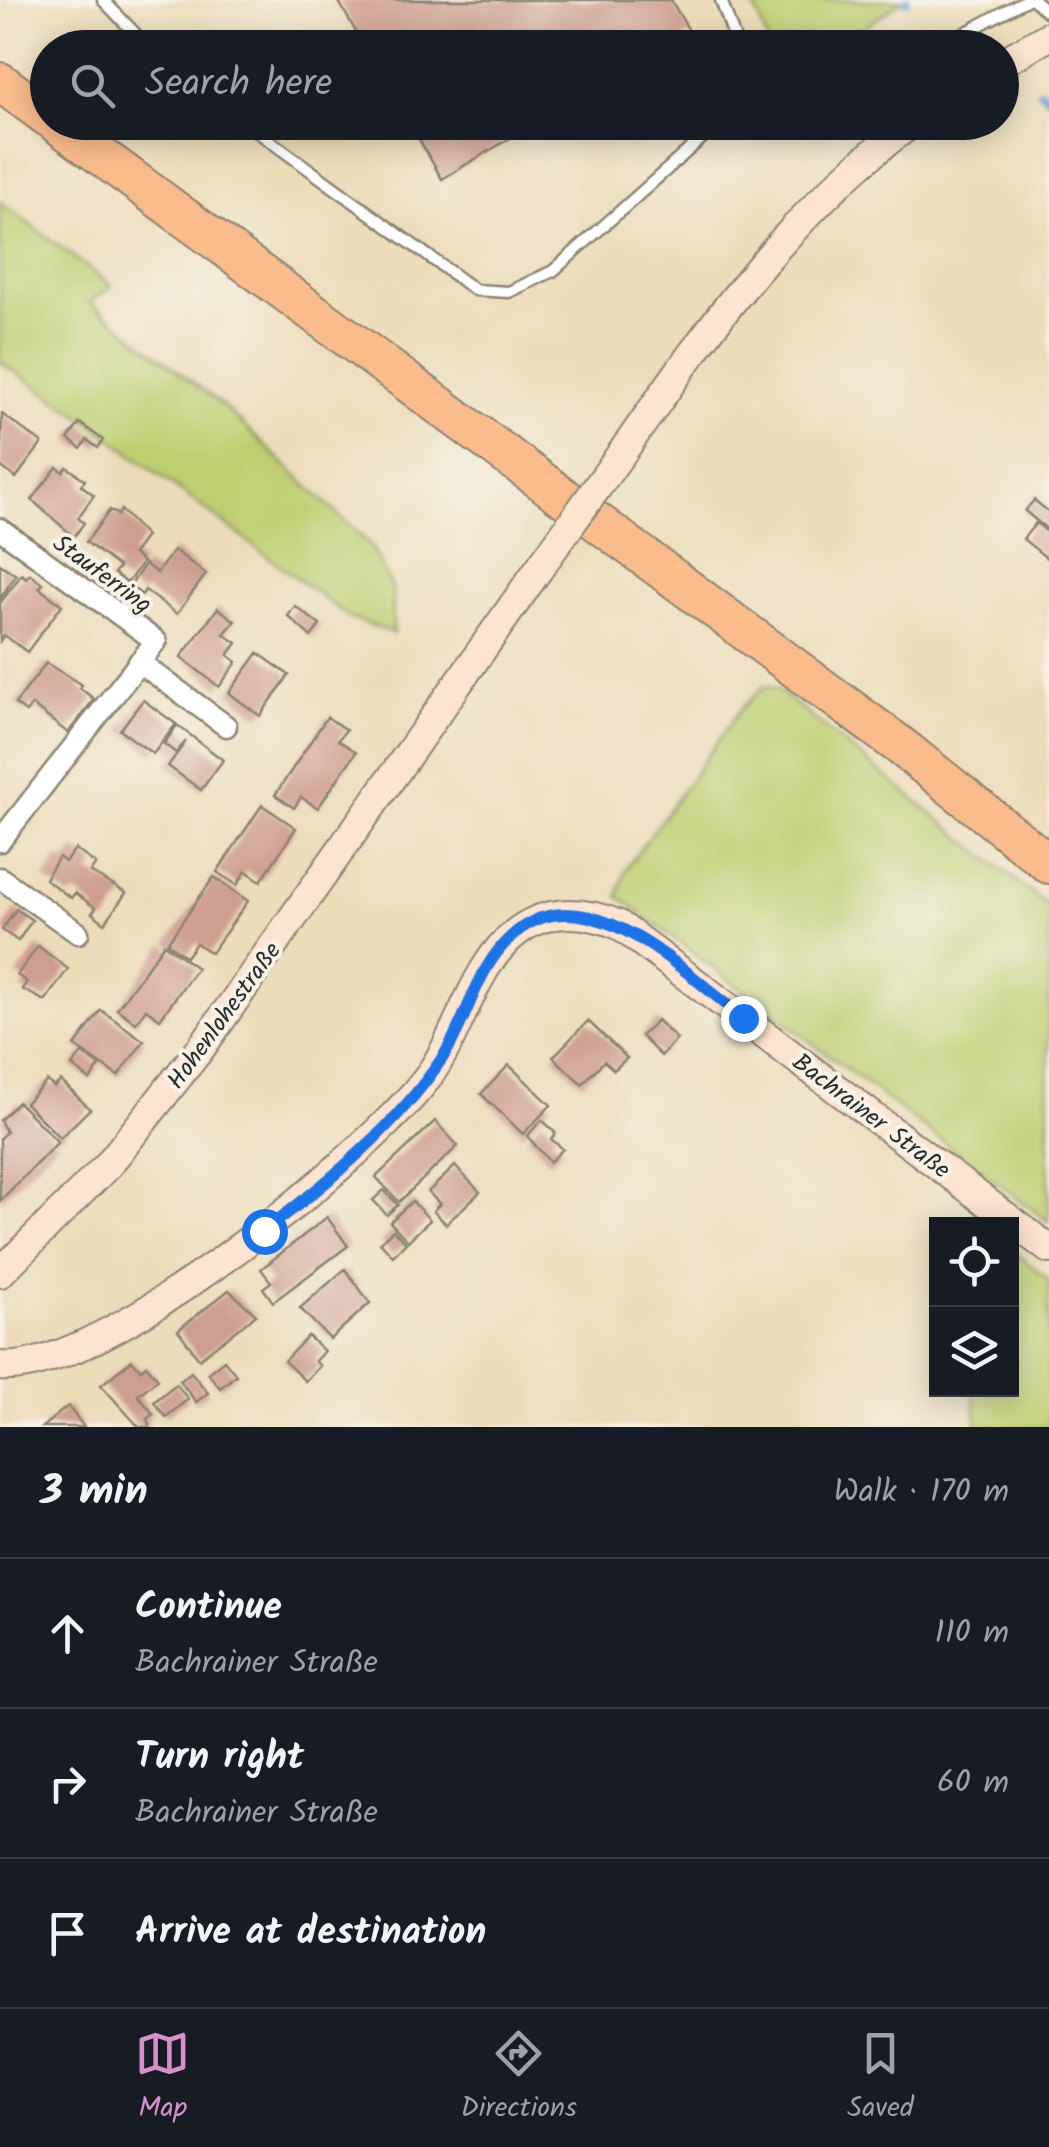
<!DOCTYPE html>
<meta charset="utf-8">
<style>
body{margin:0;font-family:Kalam,sans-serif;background:#242831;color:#f1f3f6}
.controls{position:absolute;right:30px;bottom:30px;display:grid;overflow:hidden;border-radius:0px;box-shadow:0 5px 25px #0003}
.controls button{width:90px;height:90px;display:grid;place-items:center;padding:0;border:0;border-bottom:2px solid #363941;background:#171b24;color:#f1f3f6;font:50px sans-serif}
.stop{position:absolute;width:30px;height:30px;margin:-22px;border:8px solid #1a73e8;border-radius:50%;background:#fff}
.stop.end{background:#1a73e8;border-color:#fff;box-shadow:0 2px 10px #0008}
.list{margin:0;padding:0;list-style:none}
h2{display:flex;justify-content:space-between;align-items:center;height:130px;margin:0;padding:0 40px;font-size:42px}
h2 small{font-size:32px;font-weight:400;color:#9ea1a6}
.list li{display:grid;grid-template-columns:65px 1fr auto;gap:30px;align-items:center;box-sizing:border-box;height:150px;padding:0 40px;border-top:2px solid #363941}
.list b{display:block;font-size:38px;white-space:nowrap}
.list p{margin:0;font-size:32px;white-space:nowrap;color:#9ea1a6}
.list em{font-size:32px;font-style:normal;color:#9ea1a6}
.icon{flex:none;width:55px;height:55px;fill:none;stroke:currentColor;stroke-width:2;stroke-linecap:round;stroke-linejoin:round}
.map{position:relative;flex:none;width:1049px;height:1427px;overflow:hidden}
.search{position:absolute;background:#171b24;box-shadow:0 5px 25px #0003;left:30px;right:30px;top:30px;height:110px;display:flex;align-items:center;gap:25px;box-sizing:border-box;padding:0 35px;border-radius:55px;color:#9ea1a6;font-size:38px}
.sheet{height:580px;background:#171b24}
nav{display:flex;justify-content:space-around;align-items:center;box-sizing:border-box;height:140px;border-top:2px solid #363941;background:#171b24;font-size:28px;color:#9ea1a6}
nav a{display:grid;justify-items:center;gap:5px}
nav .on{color:#d690ce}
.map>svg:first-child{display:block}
.green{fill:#bfce71;stroke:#757c4e;stroke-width:2.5}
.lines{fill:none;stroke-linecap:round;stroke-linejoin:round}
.stream{stroke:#6da1d9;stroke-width:8}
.building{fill:#cd9d8d}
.lane-casing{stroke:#8c8472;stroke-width:15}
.street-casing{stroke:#8c8472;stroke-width:25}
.secondary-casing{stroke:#8c8472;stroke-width:32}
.highway-casing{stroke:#8c8472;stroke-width:42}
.lane{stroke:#fff;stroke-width:10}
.street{stroke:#fff;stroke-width:20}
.secondary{stroke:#fde4d1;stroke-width:28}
.highway{stroke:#fabc8b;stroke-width:38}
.secondary-bridge-casing{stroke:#8c8472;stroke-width:32;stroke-linecap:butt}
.secondary-bridge{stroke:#fde4d1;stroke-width:28}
.route{stroke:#1a73e8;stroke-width:12}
.labels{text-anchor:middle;stroke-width:8;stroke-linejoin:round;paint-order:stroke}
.street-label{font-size:25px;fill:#2b2b2b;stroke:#f7f3e8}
</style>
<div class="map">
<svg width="1049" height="1427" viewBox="0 0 1049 1427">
<rect width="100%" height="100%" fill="#f7f3e8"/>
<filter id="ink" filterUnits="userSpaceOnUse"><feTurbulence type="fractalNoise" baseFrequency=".01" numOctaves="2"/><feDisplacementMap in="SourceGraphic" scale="20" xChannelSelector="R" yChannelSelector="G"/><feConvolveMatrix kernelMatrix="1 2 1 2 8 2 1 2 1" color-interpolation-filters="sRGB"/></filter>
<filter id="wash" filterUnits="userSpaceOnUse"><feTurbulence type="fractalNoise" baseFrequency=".0048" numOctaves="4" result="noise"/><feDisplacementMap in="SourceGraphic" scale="40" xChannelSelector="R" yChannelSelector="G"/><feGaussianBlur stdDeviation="2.25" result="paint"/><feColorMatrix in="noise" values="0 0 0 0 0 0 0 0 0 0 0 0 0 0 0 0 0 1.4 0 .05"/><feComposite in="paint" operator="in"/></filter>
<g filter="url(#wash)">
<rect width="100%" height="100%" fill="#eddcb9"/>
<!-- green -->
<g class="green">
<polygon points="752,0 903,0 837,47 770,48"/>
<polygon points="0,202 112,286 90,302 222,405 371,546 393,590 393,633 350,618 78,414 0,362"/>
<polygon points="763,687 775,688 1049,907 1049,1222 618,896 626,869 741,709"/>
<polygon points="1012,1250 1049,1280 1049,1427 978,1427 973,1390 1012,1390"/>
</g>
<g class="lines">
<!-- stream -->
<g class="stream">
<polyline points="907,0 907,1"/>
<polyline points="1040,91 1049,98"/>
</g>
</g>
<g id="blocks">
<!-- building -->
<g class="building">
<polygon points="338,0 671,0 691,34 665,48 365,48"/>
<polygon points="409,122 537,122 442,179"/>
<polygon points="2,414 42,443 16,478 0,466"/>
<polygon points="80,423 103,440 98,448 87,440 81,449 68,439"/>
<polygon points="57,467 63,472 67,467 85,480 81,485 94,495 78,518 84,523 74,537 32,500"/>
<polygon points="1034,500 1049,512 1049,531 1025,511"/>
<polygon points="110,510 118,515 121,510 146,536 133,554 143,562 127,583 114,573 119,567 86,542"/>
<polygon points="1036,523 1049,533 1049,560 1023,539"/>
<polygon points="174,550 206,574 177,614 145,590 142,595 130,586 145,564 157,573"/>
<polygon points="0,564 16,575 0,599"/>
<polygon points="22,574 26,578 30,574 43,584 39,588 62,605 27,652 4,635 0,641 0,603"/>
<polygon points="295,606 320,625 311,637 288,616"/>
<polygon points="218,608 235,621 224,634 237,643 228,655 237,662 219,687 181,657"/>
<polygon points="258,653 289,675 260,716 229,693"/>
<polygon points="46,663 82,685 80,688 94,699 68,733 32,705 26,712 15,704"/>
<polygon points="143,700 176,724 153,754 120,730"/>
<polygon points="327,717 346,730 338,740 356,752 318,808 301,797 294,808 275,795"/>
<polygon points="177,725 223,760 201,790 168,766 186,741 176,753 164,744"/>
<polygon points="262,805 296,828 261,881 246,871 237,885 217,872"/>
<polygon points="75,849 96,864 90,872 126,893 105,923 92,913 96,908 75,893 71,898 45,879 59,857 65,862"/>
<polygon points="214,877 248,901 211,953 196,943 186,957 167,943"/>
<polygon points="16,909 32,920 18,941 2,930"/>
<polygon points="164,944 197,968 160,1019 146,1009 136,1023 117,1009"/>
<polygon points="38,946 68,969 45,1001 22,989 27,982 17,975"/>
<polygon points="101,1010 144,1041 118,1076 75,1046"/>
<polygon points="657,1020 677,1039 661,1056 641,1036"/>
<polygon points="588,1021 627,1058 614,1070 604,1061 582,1084 553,1057"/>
<polygon points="82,1053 100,1066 90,1080 72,1066"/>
<polygon points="509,1065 551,1105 523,1134 481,1094"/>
<polygon points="47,1081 54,1087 61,1081 90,1109 60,1138 25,1103"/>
<polygon points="18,1102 58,1142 0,1201 0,1138 6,1132 0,1120"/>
<polygon points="542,1120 556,1133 551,1139 563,1149 550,1162 527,1136"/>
<polygon points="435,1121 458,1146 399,1202 376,1177"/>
<polygon points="455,1166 480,1192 446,1224 433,1211 440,1204 428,1192"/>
<polygon points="384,1190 398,1205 387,1215 373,1200"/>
<polygon points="412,1201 430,1220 408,1241 390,1222"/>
<polygon points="327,1217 348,1246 273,1302 263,1288 271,1282 261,1269"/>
<polygon points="393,1230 406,1243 393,1256 380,1242"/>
<polygon points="345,1269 370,1303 330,1339 300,1308"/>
<polygon points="229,1290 256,1315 199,1359 178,1330"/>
<polygon points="308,1336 324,1351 315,1361 320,1366 305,1381 284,1361"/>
<polygon points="132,1360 140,1370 146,1365 158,1379 138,1395 153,1414 147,1419 150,1427 139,1427 101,1385"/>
<polygon points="224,1360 236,1375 220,1388 208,1373"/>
<polygon points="191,1372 208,1393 196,1402 180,1381"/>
<polygon points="176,1384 188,1399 166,1417 154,1402"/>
<polygon points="68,1406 84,1427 42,1427"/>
</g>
</g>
</g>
<g filter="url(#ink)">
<use href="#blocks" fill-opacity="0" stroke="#8c8472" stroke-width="2.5"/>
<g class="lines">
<!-- lane casing -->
<g class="lane-casing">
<g id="lane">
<polyline points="103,0 149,48"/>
<polyline points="721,0 738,48"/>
<polyline points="1034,0 1049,13"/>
<polyline points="937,48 1026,0"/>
<polyline points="244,122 475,290 509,292 553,271 720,122"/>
</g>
</g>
<!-- street casing -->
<g class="street-casing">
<g id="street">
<polyline points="0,529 156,641 0,841"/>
<polyline points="139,662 226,726"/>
<polyline points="0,878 78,933"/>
</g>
</g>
<!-- secondary casing -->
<g class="secondary-casing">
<g id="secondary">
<polyline points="1002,63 1049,36"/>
<path d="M626,447C708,329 794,207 913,122"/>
<polyline points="0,1273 108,1165 201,1048 543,563"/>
<path d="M0,1366C100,1375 366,1159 427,1078C460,1035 473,964 518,931C548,908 586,911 619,925L1049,1249"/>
</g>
</g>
<!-- highway casing -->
<g class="highway-casing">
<g id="highway">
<polyline points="0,82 48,117"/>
<polyline points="55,122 898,744 1049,864"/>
</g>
</g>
<!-- lane -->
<use href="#lane" class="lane"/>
<!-- street -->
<use href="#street" class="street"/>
<!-- secondary -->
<use href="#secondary" class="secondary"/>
<!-- highway -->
<use href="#highway" class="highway"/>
<!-- secondary-bridge casing -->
<g class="secondary-bridge-casing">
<polyline id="secondary-bridge" points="543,563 626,447"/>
</g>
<!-- secondary-bridge -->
<use href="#secondary-bridge" class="secondary-bridge"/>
</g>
</g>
<g class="lines" filter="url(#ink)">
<!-- route -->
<path class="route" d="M264,1231C329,1182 397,1126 443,1057C466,1022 475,975 504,944C577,861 683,971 743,1018"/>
</g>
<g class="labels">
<!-- street labels -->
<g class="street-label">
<text transform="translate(103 573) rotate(36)" y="9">Stauferring</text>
<text transform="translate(223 1015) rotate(-54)" y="9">Hohenlohestraße</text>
<text transform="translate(872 1115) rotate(37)" y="9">Bachrainer Straße</text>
</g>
</g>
</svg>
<div class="controls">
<button><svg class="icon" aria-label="locate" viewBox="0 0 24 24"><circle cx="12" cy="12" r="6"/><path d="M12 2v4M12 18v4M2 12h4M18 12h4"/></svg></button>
<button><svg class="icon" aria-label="layers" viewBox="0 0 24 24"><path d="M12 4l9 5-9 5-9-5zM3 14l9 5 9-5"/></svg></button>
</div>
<div class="stop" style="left:264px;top:1231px"></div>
<div class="stop end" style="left:743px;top:1018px"></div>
<div class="search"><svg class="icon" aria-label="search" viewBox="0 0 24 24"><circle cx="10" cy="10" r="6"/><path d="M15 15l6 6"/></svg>Search here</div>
</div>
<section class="sheet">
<h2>3 min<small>Walk · 170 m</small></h2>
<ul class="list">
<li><svg class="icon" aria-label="ahead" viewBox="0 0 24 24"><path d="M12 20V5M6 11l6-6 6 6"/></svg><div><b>Continue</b><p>Bachrainer Straße</p></div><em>110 m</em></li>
<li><svg class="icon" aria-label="right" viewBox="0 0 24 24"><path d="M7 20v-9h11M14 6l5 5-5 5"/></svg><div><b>Turn right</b><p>Bachrainer Straße</p></div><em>60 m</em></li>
<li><svg class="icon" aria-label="arrive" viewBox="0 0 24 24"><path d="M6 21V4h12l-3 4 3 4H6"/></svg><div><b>Arrive at destination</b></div></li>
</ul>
</section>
<nav>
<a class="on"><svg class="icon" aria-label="map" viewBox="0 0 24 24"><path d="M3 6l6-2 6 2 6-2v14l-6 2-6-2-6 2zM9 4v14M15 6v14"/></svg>Map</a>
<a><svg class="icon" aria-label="directions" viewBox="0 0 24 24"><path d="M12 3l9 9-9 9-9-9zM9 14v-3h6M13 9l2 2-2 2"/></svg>Directions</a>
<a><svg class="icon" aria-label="saved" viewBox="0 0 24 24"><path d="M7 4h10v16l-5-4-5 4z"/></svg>Saved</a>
</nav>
